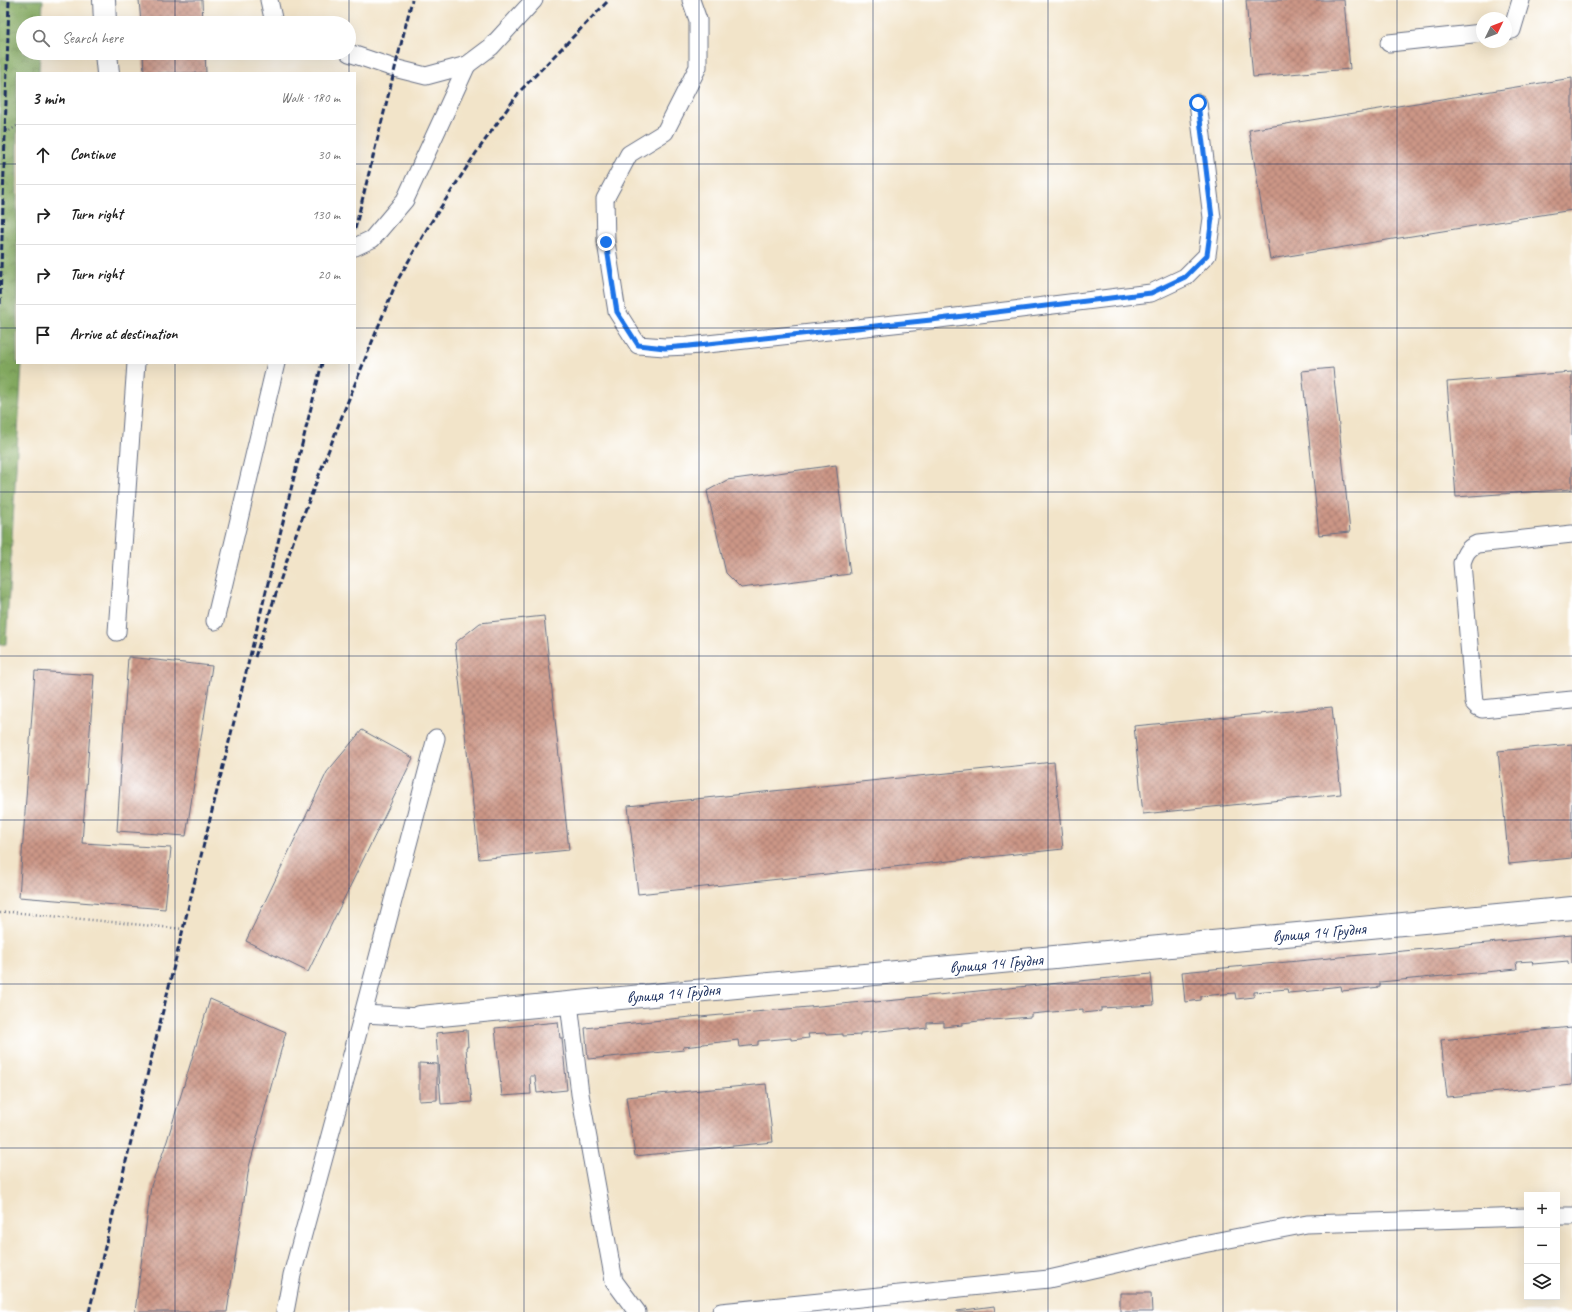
<!DOCTYPE html>
<meta charset="utf-8">
<style>
body{margin:0;font-family:Caveat,sans-serif;background:#f6f6f6;color:#222}
.controls{position:absolute;right:12px;bottom:12px;display:grid;overflow:hidden;border-radius:0px;box-shadow:0 4px 16px #0002}
.controls button{width:36px;height:36px;display:grid;place-items:center;padding:0;border:0;border-bottom:1px solid #e0e0e0;background:#fff;color:#222;font:20px sans-serif}
.compass{position:absolute;left:1476px;top:12px;width:36px;height:36px;border-radius:50%;background:#fff;box-shadow:0 4px 16px #0002;rotate:47deg}
.stop{position:absolute;width:12px;height:12px;margin:-9px;border:3px solid #1a73e8;border-radius:50%;background:#fff}
.stop.end{background:#1a73e8;border-color:#fff;box-shadow:0 1px 4px #0008}
.list{margin:0;padding:0;list-style:none}
h2{display:flex;justify-content:space-between;align-items:center;height:52px;margin:0;padding:0 16px;font-size:17px}
h2 small{font-size:13px;font-weight:400;color:#767676}
.list li{display:grid;grid-template-columns:26px 1fr auto;gap:12px;align-items:center;box-sizing:border-box;height:60px;padding:0 16px;border-top:1px solid #e0e0e0}
.list b{display:block;font-size:15px;white-space:nowrap}
.list em{font-size:13px;font-style:normal;color:#767676}
.icon{flex:none;width:22px;height:22px;fill:none;stroke:currentColor;stroke-width:2;stroke-linecap:round;stroke-linejoin:round}
.map{position:relative;flex:none;width:1572px;height:1312px;overflow:hidden}
.search{position:absolute;background:#fff;box-shadow:0 4px 16px #0002;left:16px;top:16px;width:340px;height:44px;display:flex;align-items:center;gap:10px;box-sizing:border-box;padding:0 14px;border-radius:22px;color:#767676;font-size:15px}
.panel{position:absolute;background:#fff;box-shadow:0 4px 16px #0002;left:16px;top:72px;width:340px;height:292px;border-radius:0px}
.map>svg:first-child{display:block}
.forest{fill:url(#forest-crowns);stroke:#4e6c5e}
.building{fill:url(#building-cross-hatch)}
.lines{fill:none;stroke-linecap:round;stroke-linejoin:round}
.lane-casing{stroke:#666e83;stroke-width:19}
.street-casing{stroke:#666e83;stroke-width:24}
.path{stroke:#666e83;stroke-width:2.5;stroke-dasharray:1 3;stroke-linecap:butt}
.lane{stroke:#fff;stroke-width:17}
.street{stroke:#fff;stroke-width:22}
.rail{stroke:#1b2f5e;stroke-width:3;stroke-dasharray:6 3;stroke-linecap:butt}
.route{stroke:#1a73e8;stroke-width:5}
.grid{fill:none;stroke:#1b2f5e;stroke-width:1;stroke-opacity:0.55}
.labels{text-anchor:middle;stroke-width:3;stroke-linejoin:round;paint-order:stroke}
.street-label{font-size:17px;fill:#1b2f5e;stroke:#fff}
</style>
<div class="map">
<svg width="1572" height="1312" viewBox="0 0 1572 1312">
<defs>
<pattern id="forest-crowns" width="20" height="18" patternUnits="userSpaceOnUse"><rect width="20" height="18" fill="#82a85e"/><path d="M2 6a3 3 0 1 1 6 0M12 15a3 3 0 1 1 6 0" fill="none" stroke="#6a8951"/></pattern>
<pattern id="building-cross-hatch" width="8" height="8" patternUnits="userSpaceOnUse"><rect width="8" height="8" fill="#cc9686"/><path d="M0 0l8 8M0 8l8-8" fill="none" stroke="#a57b71"/></pattern>
</defs>
<rect width="100%" height="100%" fill="#fff"/>
<filter id="ink" filterUnits="userSpaceOnUse"><feTurbulence type="fractalNoise" baseFrequency=".025" numOctaves="2"/><feDisplacementMap in="SourceGraphic" scale="8" xChannelSelector="R" yChannelSelector="G"/><feConvolveMatrix kernelMatrix="1 2 1 2 8 2 1 2 1" color-interpolation-filters="sRGB"/></filter>
<filter id="wash" filterUnits="userSpaceOnUse"><feTurbulence type="fractalNoise" baseFrequency=".012" numOctaves="4" result="noise"/><feDisplacementMap in="SourceGraphic" scale="16" xChannelSelector="R" yChannelSelector="G"/><feGaussianBlur stdDeviation="0.9" result="paint"/><feColorMatrix in="noise" values="0 0 0 0 0 0 0 0 0 0 0 0 0 0 0 0 0 1.4 0 .05"/><feComposite in="paint" operator="in"/></filter>
<g filter="url(#wash)">
<rect width="100%" height="100%" fill="#f2e4c9"/>
<!-- forest -->
<polygon class="forest" points="0,0 43,0 42,23 23,23 23,53 40,53 39,73 17,73 17,363 22,363 6,644 0,645"/>
<g id="blocks">
<!-- building -->
<g class="building">
<polygon points="139,0 202,0 203,23 141,23"/>
<polygon points="1246,0 1344,0 1350,69 1253,77"/>
<polygon points="143,53 205,53 206,73 144,73"/>
<polygon points="1572,78 1572,210 1270,259 1249,130"/>
<polygon points="1333,368 1350,532 1319,535 1302,371"/>
<polygon points="1572,372 1572,489 1456,497 1447,382"/>
<polygon points="836,465 850,574 741,588 726,573 707,491 727,480"/>
<polygon points="544,616 569,850 479,859 455,643 480,623"/>
<polygon points="128,657 212,666 186,836 117,831"/>
<polygon points="35,671 94,675 82,843 171,848 165,909 19,897"/>
<polygon points="1332,707 1341,794 1143,814 1134,726"/>
<polygon points="362,730 413,758 308,972 246,941 327,772"/>
<polygon points="1572,744 1572,858 1509,864 1498,751"/>
<polygon points="1054,762 1063,849 638,894 628,806"/>
<polygon points="1572,935 1572,963 1568,964 1568,961 1533,964 1532,961 1516,962 1517,969 1380,982 1380,987 1342,991 1341,986 1323,988 1323,990 1288,993 1287,989 1254,992 1254,997 1236,999 1235,993 1201,996 1201,1000 1185,1002 1182,972"/>
<polygon points="1151,974 1154,1005 1101,1008 1101,1011 1083,1013 1083,1009 1031,1014 1031,1017 979,1021 962,1023 962,1025 944,1027 944,1022 927,1023 927,1028 910,1030 910,1028 860,1033 860,1035 843,1036 843,1034 826,1035 825,1033 808,1034 809,1038 791,1040 791,1038 758,1041 758,1045 739,1047 738,1040 703,1044 702,1045 683,1047 684,1050 588,1059 585,1028 700,1016 700,1017 874,1001 875,1002 907,999 907,998"/>
<polygon points="210,999 286,1032 249,1167 227,1312 135,1312 151,1186 167,1141"/>
<polygon points="558,1022 560,1038 562,1038 567,1090 537,1093 535,1076 530,1076 531,1094 502,1096 495,1028"/>
<polygon points="1572,1027 1572,1085 1447,1097 1441,1040"/>
<polygon points="467,1030 468,1047 466,1047 469,1084 470,1084 472,1102 441,1104 436,1033"/>
<polygon points="419,1063 437,1064 437,1100 419,1101"/>
<polygon points="766,1084 773,1142 635,1156 626,1097"/>
<polygon points="1120,1293 1151,1293 1152,1312 1120,1312"/>
<polygon points="994,1306 995,1312 957,1312 957,1311"/>
</g>
</g>
</g>
<g filter="url(#ink)">
<use href="#blocks" fill-opacity="0" stroke="#666e83" stroke-width="1"/>
<g class="lines">
<!-- lane casing -->
<g class="lane-casing">
<g id="lane">
<polyline points="269,0 274,23"/>
<polyline points="691,0 698,20 698,67 665,132 629,154 605,199 606,242 617,312 638,345 665,347 689,346 931,320 1151,293 1185,277 1207,255 1212,218 1198,103"/>
<polyline points="1506,31 1512,30 1521,0"/>
<polyline points="1389,43 1482,33"/>
<polyline points="349,53 394,68 426,76 467,65 491,47 534,0"/>
<polyline points="355,247 372,239 405,200 467,65"/>
<path d="M1572,534L1477,544C1468,548 1465,553 1462,563L1474,703L1478,707L1482,709L1572,700"/>
<polyline points="215,621 276,363"/>
<polyline points="117,632 136,363"/>
<polyline points="569,1003 580,1094 614,1281 637,1312"/>
<polyline points="363,1014 436,738"/>
<polyline points="1557,1216 1572,1216"/>
<polyline points="285,1312 292,1275 363,1014 420,1017"/>
<polyline points="721,1312 1049,1279 1203,1244 1307,1224 1527,1217"/>
</g>
</g>
<!-- street casing -->
<g class="street-casing">
<g id="street">
<polyline points="104,0 105,23"/>
<polyline points="106,53 108,73"/>
<polyline points="420,1017 1572,908"/>
</g>
</g>
<!-- path -->
<g class="path">
<polyline points="6,133 17,126"/>
<polyline points="0,913 11,912 183,929"/>
</g>
<!-- lane -->
<use href="#lane" class="lane"/>
<!-- street -->
<use href="#street" class="street"/>
<!-- rail -->
<g class="rail">
<polyline points="355,229 412,0"/>
<polyline points="0,304 9,0"/>
<polyline points="255,657 294,539 344,411 396,283 428,227 476,153 520,91 609,0"/>
<polyline points="89,1312 322,363"/>
</g>
</g>
</g>
<g class="lines" filter="url(#ink)">
<!-- route -->
<polyline class="route" points="606,242 617,312 638,345 665,348 689,346 931,320 1151,293 1185,277 1207,255 1212,218 1198,103"/>
</g>
<!-- grid -->
<path class="grid" d="M175,0V23M349,0V73M524,0V1312M699,0V1312M873,0V1312M1048,0V1312M1223,0V1312M1397,0V1312M175,53V73M0,164H17M355,164H1572M0,328H17M355,328H1572M175,363V1312M349,363V1312M0,492H1572M0,656H1572M0,820H1572M0,984H1572M0,1148H1572"/>
<g class="labels">
<!-- street labels -->
<g class="street-label">
<text transform="translate(1319 932) rotate(-5)" y="6">вулиця 14 Грудня</text>
<text transform="translate(996 963) rotate(-5)" y="6">вулиця 14 Грудня</text>
<text transform="translate(673 993) rotate(-5)" y="6">вулиця 14 Грудня</text>
</g>
</g>
</svg>
<div class="controls">
<button>+</button>
<button>−</button>
<button><svg class="icon" aria-label="layers" viewBox="0 0 24 24"><path d="M12 4l9 5-9 5-9-5zM3 14l9 5 9-5"/></svg></button>
</div>
<svg class="compass" viewBox="-18 -18 36 36"><path d="M0-13l5 13h-10z" fill="#e53935"/><path d="M0 13l5-13h-10z" fill="#767676"/></svg>
<div class="stop" style="left:1198px;top:103px"></div>
<div class="stop end" style="left:606px;top:242px"></div>
<div class="search"><svg class="icon" aria-label="search" viewBox="0 0 24 24"><circle cx="10" cy="10" r="6"/><path d="M15 15l6 6"/></svg>Search here</div>
<section class="panel">
<h2>3 min<small>Walk · 180 m</small></h2>
<ul class="list">
<li><svg class="icon" aria-label="ahead" viewBox="0 0 24 24"><path d="M12 20V5M6 11l6-6 6 6"/></svg><div><b>Continue</b></div><em>30 m</em></li>
<li><svg class="icon" aria-label="right" viewBox="0 0 24 24"><path d="M7 20v-9h11M14 6l5 5-5 5"/></svg><div><b>Turn right</b></div><em>130 m</em></li>
<li><svg class="icon" aria-label="right" viewBox="0 0 24 24"><path d="M7 20v-9h11M14 6l5 5-5 5"/></svg><div><b>Turn right</b></div><em>20 m</em></li>
<li><svg class="icon" aria-label="arrive" viewBox="0 0 24 24"><path d="M6 21V4h12l-3 4 3 4H6"/></svg><div><b>Arrive at destination</b></div></li>
</ul>
</section>
</div>
